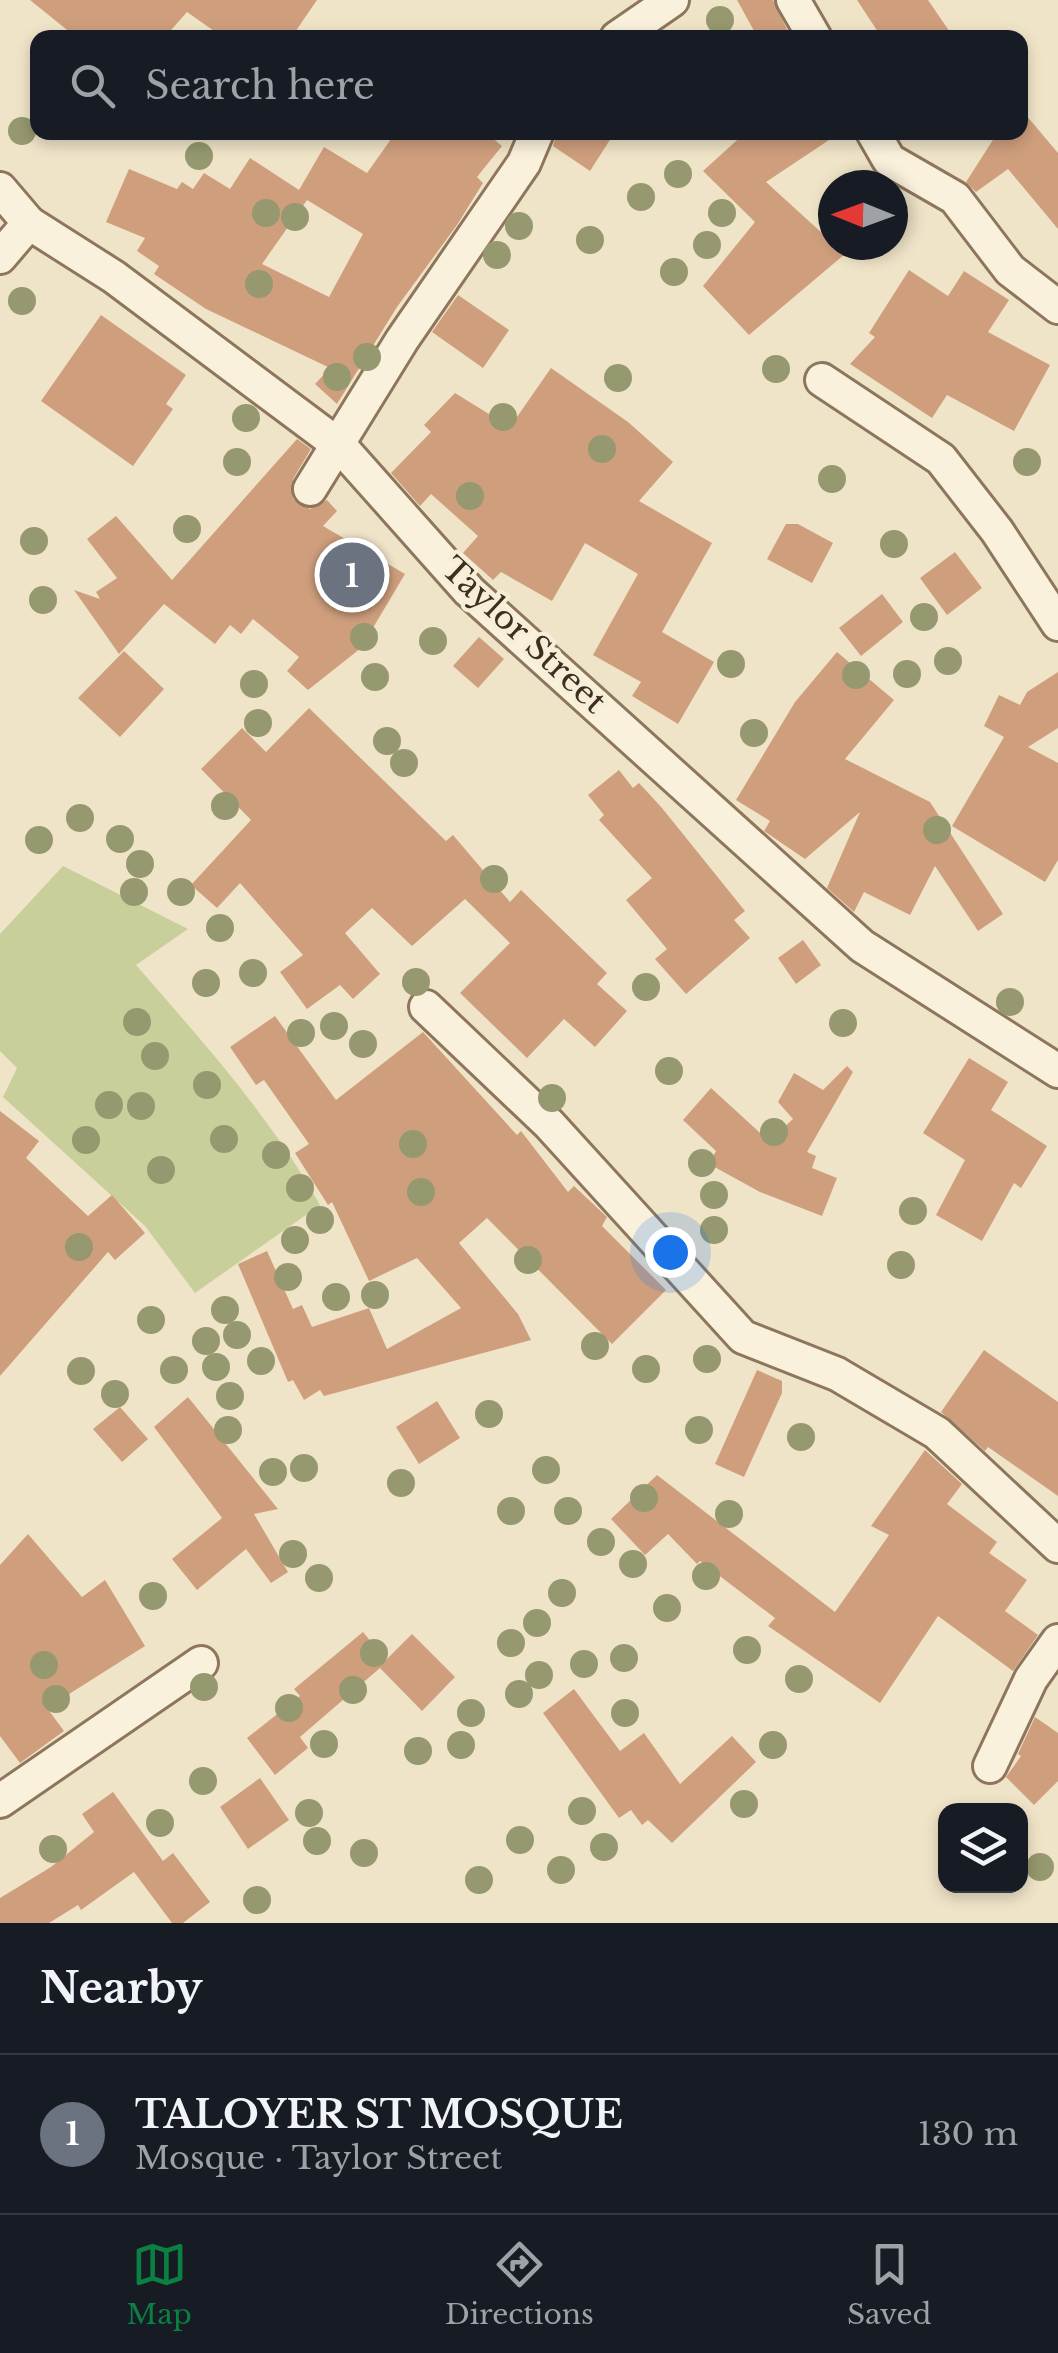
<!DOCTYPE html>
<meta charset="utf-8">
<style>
body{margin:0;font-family:"Libre Baskerville",serif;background:#20242c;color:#f1f3f6}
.controls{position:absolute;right:30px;bottom:30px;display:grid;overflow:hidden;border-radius:20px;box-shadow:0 5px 15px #0003}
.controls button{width:90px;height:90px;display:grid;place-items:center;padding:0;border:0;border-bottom:2px solid #363941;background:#171b24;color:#f1f3f6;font:50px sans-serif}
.compass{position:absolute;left:818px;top:170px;width:90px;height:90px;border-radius:50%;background:#171b24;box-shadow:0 5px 15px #0003;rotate:271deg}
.you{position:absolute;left:670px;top:1252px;width:35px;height:35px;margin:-25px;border:8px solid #fff;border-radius:50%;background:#1a73e8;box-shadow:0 0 0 15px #1a73e833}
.badge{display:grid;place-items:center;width:65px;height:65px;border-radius:50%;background:#0b8043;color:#fff;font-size:32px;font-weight:700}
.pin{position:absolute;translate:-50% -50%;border:5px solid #fff;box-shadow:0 2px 10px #0006}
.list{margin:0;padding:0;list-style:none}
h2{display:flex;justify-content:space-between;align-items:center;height:130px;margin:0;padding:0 40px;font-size:42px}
h2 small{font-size:32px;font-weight:400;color:#9ea1a6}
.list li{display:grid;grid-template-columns:65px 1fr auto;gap:30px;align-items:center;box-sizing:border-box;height:160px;padding:0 40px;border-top:2px solid #363941}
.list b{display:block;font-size:38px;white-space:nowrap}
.list p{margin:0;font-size:32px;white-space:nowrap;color:#9ea1a6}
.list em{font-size:32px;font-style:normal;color:#9ea1a6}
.icon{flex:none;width:55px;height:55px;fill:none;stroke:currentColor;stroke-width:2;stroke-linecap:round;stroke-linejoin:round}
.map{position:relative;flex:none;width:1058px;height:1923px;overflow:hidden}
.search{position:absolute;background:#171b24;box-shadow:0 5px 15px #0003;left:30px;right:30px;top:30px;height:110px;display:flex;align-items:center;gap:25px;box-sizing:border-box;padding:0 35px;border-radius:20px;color:#9ea1a6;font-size:38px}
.sheet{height:290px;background:#171b24}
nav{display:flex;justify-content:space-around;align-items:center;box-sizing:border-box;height:140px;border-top:2px solid #363941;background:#171b24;font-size:28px;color:#9ea1a6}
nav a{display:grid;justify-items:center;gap:5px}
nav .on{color:#0b8043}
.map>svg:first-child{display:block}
.green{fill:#c9cf9b}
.building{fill:#cf9f7d;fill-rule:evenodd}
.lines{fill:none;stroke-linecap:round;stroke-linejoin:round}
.street-casing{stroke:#8d765c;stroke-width:38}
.street{stroke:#faf1dc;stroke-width:32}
.tree{fill:#96986f}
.labels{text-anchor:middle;stroke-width:8;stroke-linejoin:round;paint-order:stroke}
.street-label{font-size:32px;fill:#3d2e20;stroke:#f7eed8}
</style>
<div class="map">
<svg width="1058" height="1923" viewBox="0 0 1058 1923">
<rect width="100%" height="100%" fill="#f0e4c8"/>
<!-- green -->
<path class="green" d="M63,866L188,929L136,965C203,1042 270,1116 320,1205L195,1293L145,1226L3,1097L17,1068L0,1051V934Z"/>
<!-- building -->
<g class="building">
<polygon points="30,0 317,0 291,38 224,38 187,12 164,38 77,38"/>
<polygon points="737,0 773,0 791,38 758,38"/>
<polygon points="857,0 928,0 954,38 882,38"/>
<polygon points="1020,108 1058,153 1058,229 1008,169 976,192 966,182 998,132 1020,132"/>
<path d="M396,132H485L502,146L477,177L483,183L457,225L397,307L337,404L315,384L330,368L206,309L154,274L159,266L137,251L145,238L106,222L129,169L177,189L182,182L193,189L204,173L230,189L250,158L299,190L324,147L367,173ZM307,200L363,234L329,297L262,264Z"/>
<polygon points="557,132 615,132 590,171 553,146"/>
<polygon points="746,132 841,132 766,182 845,254 749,335 703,286 755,222 703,171"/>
<polygon points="909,270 948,296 964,271 1009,300 988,332 1050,365 1014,431 947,395 932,418 850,364 875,337 869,333"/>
<polygon points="458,295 509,330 483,368 432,332"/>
<polygon points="101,315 186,375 166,404 173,409 133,466 41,401"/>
<polygon points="551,368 628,422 673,462 639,501 712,543 662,632 714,662 678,724 632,696 641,682 593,655 638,574 585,543 552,601 501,572 493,580 463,553 478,536 431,494 420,506 391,473 431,432 424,425 455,393 510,427"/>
<polygon points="297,439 311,449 293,479 293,499 310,509 327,500 337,511 323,526 405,574 361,648 308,690 287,671 299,657 253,619 241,634 230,625 215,644 164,604 119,654 74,590 100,599 96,592 117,578 87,539 116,516 172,580"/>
<polygon points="786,524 798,524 833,543 812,583 767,559"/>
<polygon points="955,552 982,588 947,615 920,578"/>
<polygon points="882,594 903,622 861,656 839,628"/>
<polygon points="479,637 504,659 478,688 453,666"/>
<polygon points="124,651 164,689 120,737 78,698"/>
<polygon points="837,652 894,700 845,759 930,802 1003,914 978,931 935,866 910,915 864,892 854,912 827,888 860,812 805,859 764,831 770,821 736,800 795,702"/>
<polygon points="1058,672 1058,728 1028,747 1058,763 1058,860 1045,882 952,826 1004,737 984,726 999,695 1020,705 1027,692"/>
<polygon points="309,708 446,841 453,835 510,902 521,890 607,973 597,984 627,1011 595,1047 564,1019 527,1058 460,993 510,943 465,899 412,946 372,908 345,933 380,974 353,999 340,985 307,1009 280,972 303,955 240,883 217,908 191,885 251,820 201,769 242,728 266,752"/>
<polygon points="619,770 633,788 639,783 662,808 745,911 734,920 750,938 686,994 655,959 667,949 626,900 652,878 599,820 604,815 588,795"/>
<polygon points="803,940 821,965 796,984 778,958"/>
<polygon points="275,1016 336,1100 423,1032 517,1135 521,1131 568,1192 574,1186 607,1217 602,1226 666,1290 612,1344 487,1218 459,1243 518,1314 531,1340 324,1396 320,1390 304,1400 293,1380 288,1382 238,1264 267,1251 293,1309 302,1305 312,1327 369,1308 387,1349 461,1308 417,1258 369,1281 332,1202 328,1205 295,1153 309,1144 264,1080 256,1085 230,1047"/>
<polygon points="969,1058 1008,1082 991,1110 1047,1146 1021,1188 1014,1183 982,1241 936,1215 965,1160 923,1133"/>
<polygon points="847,1066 853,1072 807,1152 816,1156 812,1168 837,1178 822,1216 760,1192 709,1164 716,1151 683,1120 711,1088 769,1141 793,1119 778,1102 794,1073 823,1090"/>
<polygon points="0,1111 39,1141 26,1158 88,1216 112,1195 145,1233 115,1260 108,1252 0,1376"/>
<polygon points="984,1350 1058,1402 1058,1496 988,1447 985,1451 941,1412"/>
<polygon points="757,1370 782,1381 782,1393 744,1477 715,1464"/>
<polygon points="188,1397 278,1509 254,1514 288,1572 271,1583 246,1549 197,1590 172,1559 222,1518 154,1427"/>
<polygon points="437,1401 460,1438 419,1464 396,1427"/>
<polygon points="120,1407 148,1439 122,1462 93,1429"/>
<polygon points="925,1450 962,1484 947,1504 997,1542 989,1553 1027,1580 1005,1611 1038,1635 1013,1671 938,1616 880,1703 768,1626 775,1618 700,1561 697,1564 668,1534 645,1555 611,1519 657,1475 835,1612 889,1535 871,1526"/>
<polygon points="28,1534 82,1597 105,1580 145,1646 47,1708 64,1731 20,1763 0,1736 0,1565"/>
<polygon points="363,1632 386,1660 412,1634 455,1677 422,1711 380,1668 300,1737 308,1748 275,1775 247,1738 300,1696 294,1689"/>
<polygon points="574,1689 620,1751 644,1733 680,1784 732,1736 756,1762 672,1843 648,1820 642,1825 631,1810 619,1818 543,1713"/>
<polygon points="1035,1717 1058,1733 1058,1781 1034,1805 1006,1777 1021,1756 1018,1754"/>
<polygon points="260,1778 289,1820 248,1849 220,1807"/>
<polygon points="113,1792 163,1861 173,1853 210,1902 183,1923 172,1923 134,1872 81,1910 78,1905 49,1923 0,1923 0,1898 51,1867 94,1832 82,1814"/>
</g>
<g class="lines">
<!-- street casing -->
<g class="street-casing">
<g id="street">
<polyline points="793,0 815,38"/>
<polyline points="617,38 672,0"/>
<polyline points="873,132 889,160 955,198 1010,270 1058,307"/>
<polyline points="0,189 29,223 114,277 340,446 469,591 862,946 1058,1071"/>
<polyline points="0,257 29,223"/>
<polyline points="822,380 941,459 997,531 1058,624"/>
<polyline points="310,489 402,340 524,163 537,132"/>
<polyline points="426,1007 549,1124 743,1337 837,1374 937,1433 1058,1546"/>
<polyline points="990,1766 1031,1679 1058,1641"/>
<polyline points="0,1801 201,1663"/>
</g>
</g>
<!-- street -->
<use href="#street" class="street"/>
</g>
<!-- trees -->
<g class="tree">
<circle cx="720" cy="20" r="14"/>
<circle cx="22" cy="131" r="14"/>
<circle cx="199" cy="156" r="14"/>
<circle cx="678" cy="174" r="14"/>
<circle cx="641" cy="197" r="14"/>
<circle cx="266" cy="213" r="14"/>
<circle cx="722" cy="213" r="14"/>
<circle cx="295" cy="217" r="14"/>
<circle cx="519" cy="226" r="14"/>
<circle cx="590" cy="240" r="14"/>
<circle cx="707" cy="245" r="14"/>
<circle cx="497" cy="255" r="14"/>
<circle cx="674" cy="272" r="14"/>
<circle cx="259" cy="284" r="14"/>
<circle cx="22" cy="301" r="14"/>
<circle cx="367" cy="357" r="14"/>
<circle cx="776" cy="369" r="14"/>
<circle cx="337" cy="377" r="14"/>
<circle cx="618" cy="378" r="14"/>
<circle cx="503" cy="417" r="14"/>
<circle cx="246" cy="418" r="14"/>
<circle cx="602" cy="449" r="14"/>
<circle cx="237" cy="462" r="14"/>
<circle cx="1027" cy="462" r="14"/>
<circle cx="832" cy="479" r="14"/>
<circle cx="470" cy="496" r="14"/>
<circle cx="187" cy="529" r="14"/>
<circle cx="34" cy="541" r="14"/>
<circle cx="894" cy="544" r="14"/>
<circle cx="43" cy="600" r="14"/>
<circle cx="924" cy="617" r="14"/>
<circle cx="364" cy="637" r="14"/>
<circle cx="433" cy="641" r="14"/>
<circle cx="948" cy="661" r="14"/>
<circle cx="731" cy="664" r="14"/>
<circle cx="907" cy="674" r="14"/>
<circle cx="856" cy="675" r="14"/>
<circle cx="375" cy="677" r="14"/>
<circle cx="254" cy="684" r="14"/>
<circle cx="258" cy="723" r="14"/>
<circle cx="754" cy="733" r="14"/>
<circle cx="387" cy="741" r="14"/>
<circle cx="404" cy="763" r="14"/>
<circle cx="225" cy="806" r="14"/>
<circle cx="80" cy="818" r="14"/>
<circle cx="937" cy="830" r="14"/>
<circle cx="120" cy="839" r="14"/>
<circle cx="39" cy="840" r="14"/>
<circle cx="140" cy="864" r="14"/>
<circle cx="494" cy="879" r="14"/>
<circle cx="134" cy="892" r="14"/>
<circle cx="181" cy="892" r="14"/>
<circle cx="220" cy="928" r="14"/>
<circle cx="253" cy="973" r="14"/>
<circle cx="416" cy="982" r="14"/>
<circle cx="206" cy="983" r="14"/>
<circle cx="646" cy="987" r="14"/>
<circle cx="1010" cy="1002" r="14"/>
<circle cx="137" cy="1022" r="14"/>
<circle cx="843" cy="1023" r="14"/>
<circle cx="334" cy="1026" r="14"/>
<circle cx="301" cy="1033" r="14"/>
<circle cx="363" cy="1044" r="14"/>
<circle cx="155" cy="1056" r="14"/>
<circle cx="669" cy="1071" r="14"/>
<circle cx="207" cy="1085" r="14"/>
<circle cx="552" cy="1098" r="14"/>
<circle cx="109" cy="1105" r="14"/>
<circle cx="141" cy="1106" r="14"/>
<circle cx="774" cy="1132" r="14"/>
<circle cx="224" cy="1139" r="14"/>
<circle cx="86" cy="1140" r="14"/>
<circle cx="413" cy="1144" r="14"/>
<circle cx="276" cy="1155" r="14"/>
<circle cx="702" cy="1163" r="14"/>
<circle cx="161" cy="1170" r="14"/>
<circle cx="300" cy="1188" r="14"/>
<circle cx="421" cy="1192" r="14"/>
<circle cx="714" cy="1195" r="14"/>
<circle cx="913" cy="1211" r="14"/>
<circle cx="320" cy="1220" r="14"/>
<circle cx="714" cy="1230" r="14"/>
<circle cx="295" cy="1240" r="14"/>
<circle cx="79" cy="1247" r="14"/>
<circle cx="528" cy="1260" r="14"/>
<circle cx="901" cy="1265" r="14"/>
<circle cx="288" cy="1277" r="14"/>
<circle cx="375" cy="1295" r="14"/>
<circle cx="336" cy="1297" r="14"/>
<circle cx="225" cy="1310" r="14"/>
<circle cx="151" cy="1320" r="14"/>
<circle cx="237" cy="1335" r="14"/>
<circle cx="206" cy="1341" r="14"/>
<circle cx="595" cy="1346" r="14"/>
<circle cx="707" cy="1359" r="14"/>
<circle cx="261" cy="1361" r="14"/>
<circle cx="216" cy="1367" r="14"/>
<circle cx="646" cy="1369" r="14"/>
<circle cx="174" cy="1370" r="14"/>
<circle cx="81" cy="1371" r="14"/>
<circle cx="115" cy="1394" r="14"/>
<circle cx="230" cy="1396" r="14"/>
<circle cx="489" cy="1414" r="14"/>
<circle cx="228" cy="1430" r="14"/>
<circle cx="699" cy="1430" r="14"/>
<circle cx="801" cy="1437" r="14"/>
<circle cx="304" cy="1468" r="14"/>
<circle cx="546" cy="1470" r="14"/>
<circle cx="273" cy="1472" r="14"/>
<circle cx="401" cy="1483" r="14"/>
<circle cx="644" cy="1498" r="14"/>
<circle cx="511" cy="1511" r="14"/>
<circle cx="568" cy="1511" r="14"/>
<circle cx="729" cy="1514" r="14"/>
<circle cx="601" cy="1542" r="14"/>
<circle cx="293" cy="1554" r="14"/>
<circle cx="633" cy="1564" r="14"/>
<circle cx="706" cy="1576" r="14"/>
<circle cx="319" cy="1578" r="14"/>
<circle cx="562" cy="1593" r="14"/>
<circle cx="153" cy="1596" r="14"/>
<circle cx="667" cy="1608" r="14"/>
<circle cx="537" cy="1623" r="14"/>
<circle cx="511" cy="1643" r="14"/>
<circle cx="747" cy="1650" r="14"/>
<circle cx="374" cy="1653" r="14"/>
<circle cx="624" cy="1658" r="14"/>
<circle cx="584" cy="1664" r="14"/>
<circle cx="44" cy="1665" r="14"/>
<circle cx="539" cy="1675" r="14"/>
<circle cx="799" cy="1679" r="14"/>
<circle cx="204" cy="1687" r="14"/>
<circle cx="353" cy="1690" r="14"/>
<circle cx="519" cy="1694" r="14"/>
<circle cx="56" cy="1699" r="14"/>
<circle cx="289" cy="1708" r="14"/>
<circle cx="471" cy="1713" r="14"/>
<circle cx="625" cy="1713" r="14"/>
<circle cx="324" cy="1744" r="14"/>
<circle cx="461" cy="1745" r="14"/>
<circle cx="773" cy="1745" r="14"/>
<circle cx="418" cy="1751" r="14"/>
<circle cx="203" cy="1781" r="14"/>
<circle cx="744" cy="1804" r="14"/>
<circle cx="582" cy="1811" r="14"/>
<circle cx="309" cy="1813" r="14"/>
<circle cx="160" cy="1823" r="14"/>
<circle cx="520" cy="1840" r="14"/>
<circle cx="317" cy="1841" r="14"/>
<circle cx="604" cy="1847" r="14"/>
<circle cx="53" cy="1849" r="14"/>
<circle cx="364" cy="1853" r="14"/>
<circle cx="1040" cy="1867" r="14"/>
<circle cx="561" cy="1870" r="14"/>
<circle cx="479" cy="1880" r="14"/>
<circle cx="257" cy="1900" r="14"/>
</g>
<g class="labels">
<!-- street labels -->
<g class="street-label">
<text transform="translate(524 635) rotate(43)" y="11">Taylor Street</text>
</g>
</g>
</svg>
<div class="controls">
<button><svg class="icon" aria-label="layers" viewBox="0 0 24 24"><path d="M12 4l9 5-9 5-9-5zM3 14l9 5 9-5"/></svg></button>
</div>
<svg class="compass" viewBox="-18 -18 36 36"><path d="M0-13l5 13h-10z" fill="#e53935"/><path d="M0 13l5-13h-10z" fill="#9ea1a6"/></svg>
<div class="you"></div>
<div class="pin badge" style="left:352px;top:575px;background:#6b7280">1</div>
<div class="search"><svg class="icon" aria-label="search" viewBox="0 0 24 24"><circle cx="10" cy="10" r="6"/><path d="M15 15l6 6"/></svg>Search here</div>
</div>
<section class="sheet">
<h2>Nearby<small></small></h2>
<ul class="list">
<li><span class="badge" style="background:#6b7280">1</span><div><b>TALOYER ST MOSQUE</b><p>Mosque · Taylor Street</p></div><em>130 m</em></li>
</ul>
</section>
<nav>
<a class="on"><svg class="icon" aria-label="map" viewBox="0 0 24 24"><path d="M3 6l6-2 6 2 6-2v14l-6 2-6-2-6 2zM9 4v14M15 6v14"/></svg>Map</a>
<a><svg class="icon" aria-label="directions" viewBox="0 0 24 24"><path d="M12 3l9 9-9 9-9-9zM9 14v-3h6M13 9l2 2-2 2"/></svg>Directions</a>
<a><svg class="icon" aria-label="saved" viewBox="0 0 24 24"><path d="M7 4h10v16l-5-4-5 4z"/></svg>Saved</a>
</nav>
